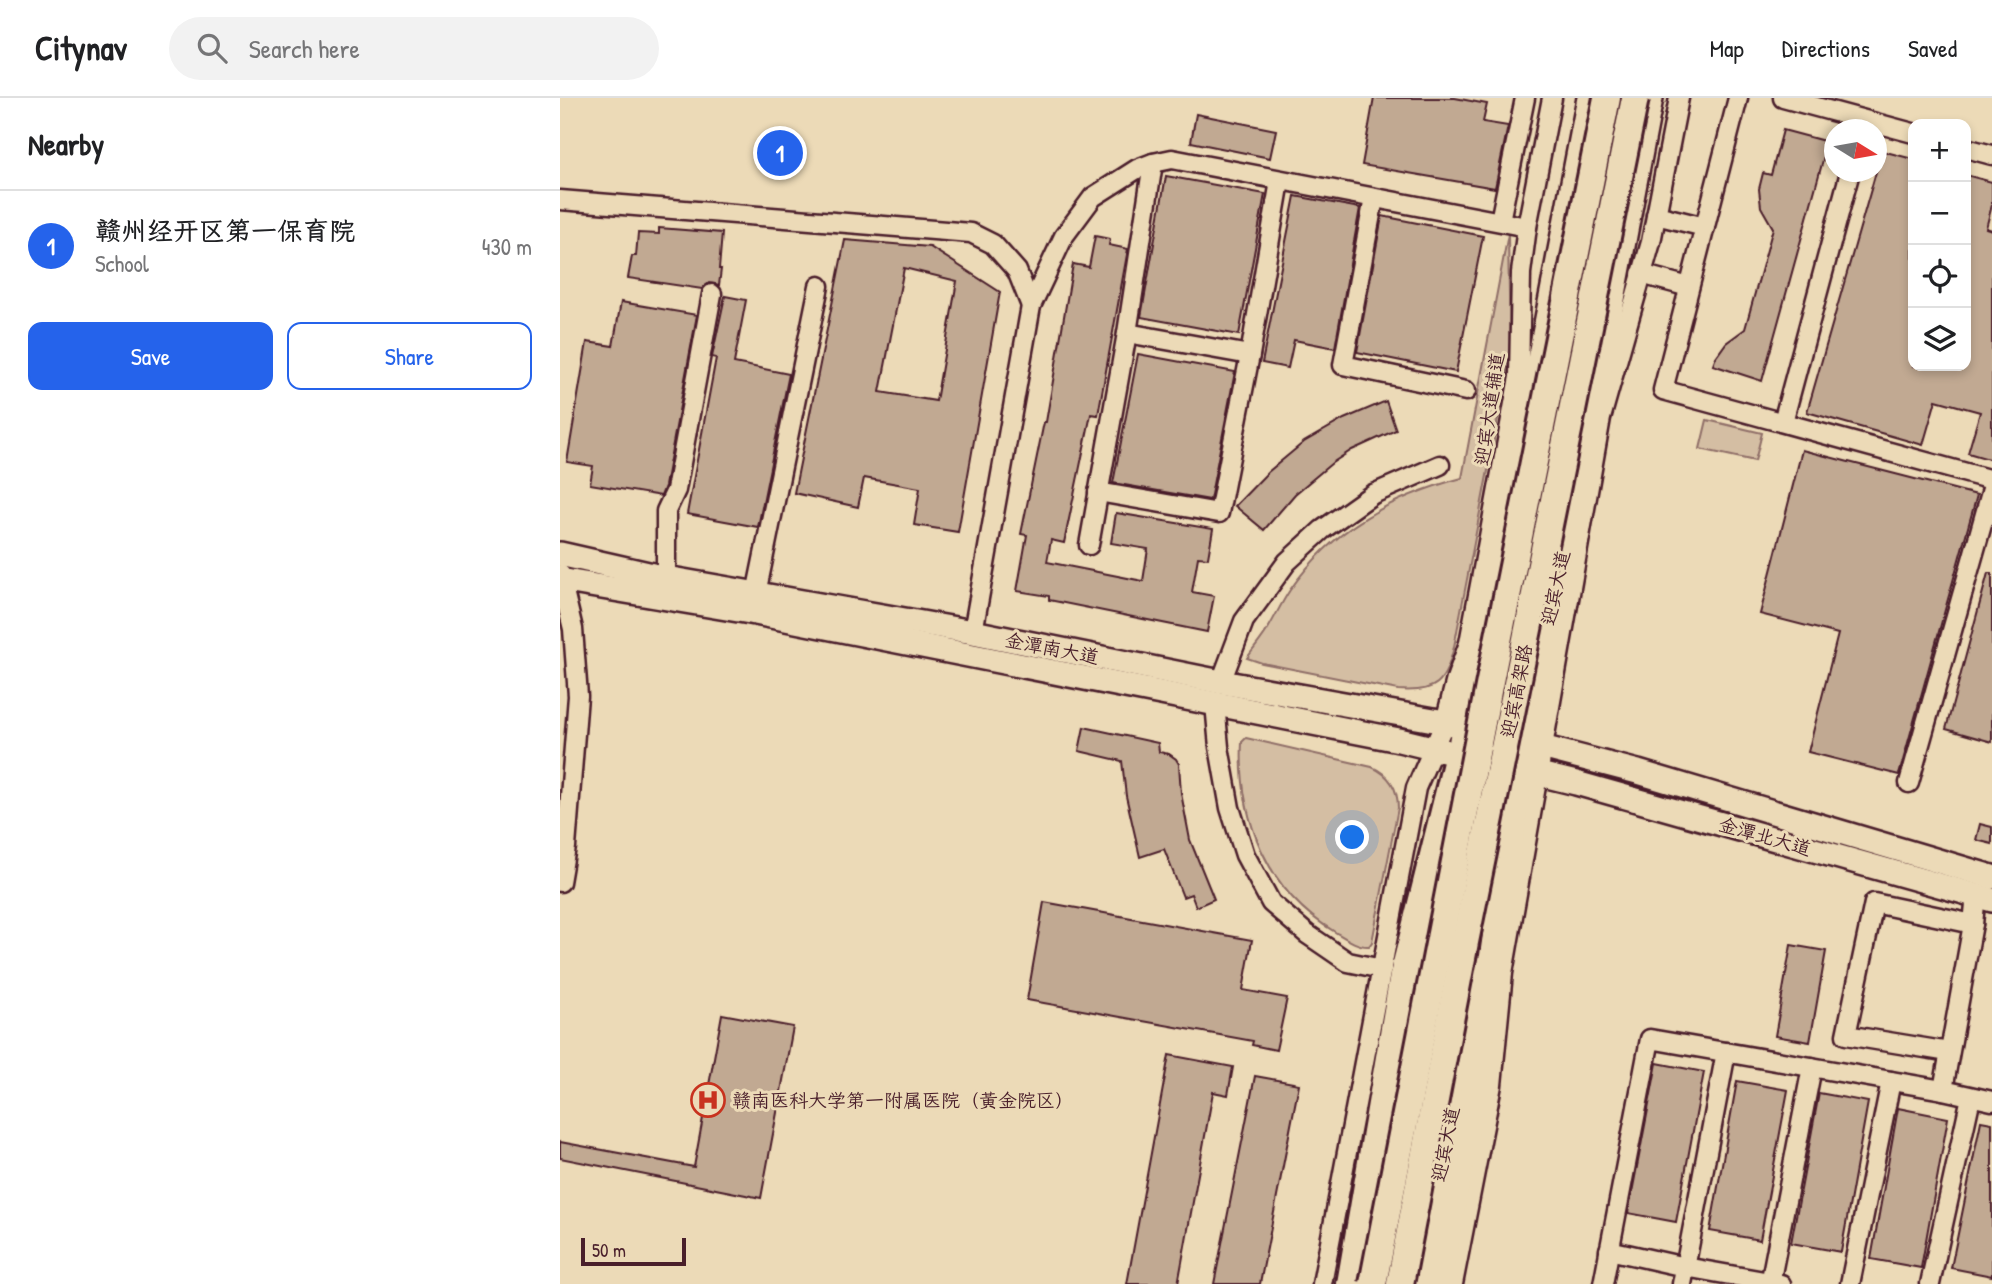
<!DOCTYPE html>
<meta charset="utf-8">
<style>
body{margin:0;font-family:"Patrick Hand","LXGW WenKai TC",sans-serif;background:#f2f2f2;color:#202124}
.controls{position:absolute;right:21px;top:21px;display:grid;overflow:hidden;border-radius:14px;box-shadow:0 4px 10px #0003}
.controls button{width:63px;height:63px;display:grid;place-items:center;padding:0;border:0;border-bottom:2px solid #e0e0e0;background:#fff;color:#202124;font:35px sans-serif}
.compass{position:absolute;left:1264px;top:21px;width:63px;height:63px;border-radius:50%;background:#fff;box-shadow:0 4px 10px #0003;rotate:101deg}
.scale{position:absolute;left:21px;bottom:18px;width:105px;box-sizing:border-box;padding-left:7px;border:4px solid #4a1f2b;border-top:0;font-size:19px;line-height:24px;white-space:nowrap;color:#4a1f2b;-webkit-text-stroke:5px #ecdab7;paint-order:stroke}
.you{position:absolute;left:793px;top:740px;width:24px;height:24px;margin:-18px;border:5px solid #fff;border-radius:50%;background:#1a73e8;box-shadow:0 0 0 10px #1a73e833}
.badge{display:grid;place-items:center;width:46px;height:46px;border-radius:50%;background:#2563eb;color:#fff;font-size:23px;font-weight:700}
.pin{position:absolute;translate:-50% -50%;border:4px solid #fff;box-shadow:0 2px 7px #0006}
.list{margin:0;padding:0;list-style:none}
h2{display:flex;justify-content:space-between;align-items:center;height:91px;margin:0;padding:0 28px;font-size:30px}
h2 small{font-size:23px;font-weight:400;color:#757577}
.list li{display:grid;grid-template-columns:46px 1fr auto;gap:21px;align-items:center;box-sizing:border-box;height:112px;padding:0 28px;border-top:2px solid #e0e0e0}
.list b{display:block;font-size:26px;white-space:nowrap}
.list p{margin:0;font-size:23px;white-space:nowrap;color:#757577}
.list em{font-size:23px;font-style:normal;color:#757577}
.actions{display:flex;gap:14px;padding:21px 28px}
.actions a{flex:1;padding:16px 0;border:2px solid #2563eb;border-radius:14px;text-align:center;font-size:24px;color:#2563eb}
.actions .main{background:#2563eb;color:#fff}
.icon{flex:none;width:38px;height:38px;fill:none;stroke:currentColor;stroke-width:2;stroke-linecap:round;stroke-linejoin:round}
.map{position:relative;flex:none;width:1432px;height:1186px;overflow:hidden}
header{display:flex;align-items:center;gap:42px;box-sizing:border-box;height:98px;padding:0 35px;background:#fff;border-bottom:2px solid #e0e0e0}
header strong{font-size:33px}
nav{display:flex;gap:38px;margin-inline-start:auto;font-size:24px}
.search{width:490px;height:63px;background:#f2f2f2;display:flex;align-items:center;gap:18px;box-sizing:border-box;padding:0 24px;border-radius:38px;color:#757577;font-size:26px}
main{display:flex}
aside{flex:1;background:#fff}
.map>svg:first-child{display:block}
.green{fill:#d4bea3;stroke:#8f6e67;stroke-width:2}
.building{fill:#c1a992;stroke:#4a1f2b;stroke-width:2;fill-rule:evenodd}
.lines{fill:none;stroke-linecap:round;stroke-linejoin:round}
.minor-casing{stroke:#4a1f2b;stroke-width:23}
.major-casing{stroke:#4a1f2b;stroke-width:28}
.highway-casing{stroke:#4a1f2b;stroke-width:32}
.minor{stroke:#ecdab7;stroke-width:18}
.major{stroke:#ecdab7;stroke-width:23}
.highway{stroke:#ecdab7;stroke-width:26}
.highway-bridge-casing{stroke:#4a1f2b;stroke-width:32;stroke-linecap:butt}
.highway-bridge{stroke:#ecdab7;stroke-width:26}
.labels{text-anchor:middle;stroke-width:6;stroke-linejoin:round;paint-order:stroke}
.street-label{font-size:19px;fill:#4a1f2b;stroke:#ecdab7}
.poi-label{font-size:19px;fill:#4a1f2b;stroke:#ecdab7;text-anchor:start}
</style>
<header>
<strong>Citynav</strong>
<div class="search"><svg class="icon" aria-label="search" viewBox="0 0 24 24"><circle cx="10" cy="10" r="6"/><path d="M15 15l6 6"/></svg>Search here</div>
<nav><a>Map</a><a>Directions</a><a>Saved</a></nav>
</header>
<main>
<aside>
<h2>Nearby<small></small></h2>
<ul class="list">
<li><span class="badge">1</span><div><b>赣州经开区第一保育院</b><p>School</p></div><em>430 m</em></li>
</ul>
<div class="actions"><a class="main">Save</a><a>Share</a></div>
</aside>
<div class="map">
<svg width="1432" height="1186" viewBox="0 0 1432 1186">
<rect width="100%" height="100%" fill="#ecdab7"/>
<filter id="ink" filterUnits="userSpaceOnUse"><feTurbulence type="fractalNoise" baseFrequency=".0143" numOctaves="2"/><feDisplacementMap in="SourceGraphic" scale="14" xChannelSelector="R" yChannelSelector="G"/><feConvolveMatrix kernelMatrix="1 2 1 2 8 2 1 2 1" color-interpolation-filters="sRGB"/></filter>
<g filter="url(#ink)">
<!-- green -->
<g class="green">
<path d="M948,136L950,258L894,549C885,584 878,595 838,592L702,565L687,560C694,550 703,540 709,529C716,517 722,504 730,492C773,430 831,399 902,380Z"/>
<polygon points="1147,322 1202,335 1195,363 1140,351"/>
<path d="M686,640L812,669C830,677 838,690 838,710L812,844L809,848C798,849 785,840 775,834C707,794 678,720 682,644Z"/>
</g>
<!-- building -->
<g class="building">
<polygon points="814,0 895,0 927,6 923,24 948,28 935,90 802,67"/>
<polygon points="636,16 716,32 710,60 631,44"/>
<polygon points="1223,32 1268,44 1202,283 1153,267 1156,259 1166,245 1185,231 1213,130 1201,109 1199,91 1203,75 1211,77"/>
<polygon points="1322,53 1353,61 1353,268 1406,268 1406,77 1432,84 1432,107 1426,130 1432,132 1432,362 1408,355 1420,314 1376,302 1363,347 1247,314"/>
<polygon points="606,78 705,96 679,237 581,219"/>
<polygon points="735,98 800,110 775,250 734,242 728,270 702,265"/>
<polygon points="822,118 923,138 896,274 797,254"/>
<polygon points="99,130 162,135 159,171 161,171 159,187 149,185 142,191 68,180 72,158 76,158 78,135 99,136"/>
<polygon points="535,138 550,141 549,147 568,151 538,317 531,316 504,445 491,442 487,464 583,483 588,451 551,445 556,415 653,431 648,460 638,459 632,494 654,498 647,534 489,502 489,498 457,493 467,437 461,436 484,324 486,324 513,166 529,169"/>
<path d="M285,142L370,149L440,194L398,434L354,427L360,390L304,380L298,409L234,395ZM344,170L397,183L376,303L320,294Z"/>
<polygon points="165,198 186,202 174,265 229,276 198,429 127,416 156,260 152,259"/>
<polygon points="61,204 137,217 105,388 101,398 30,386 33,368 7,364 27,244 53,248"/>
<polygon points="578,256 675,274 650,402 553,385"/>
<polygon points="826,303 836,332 792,352 772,365 735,396 704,432 675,408 708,374 744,344 784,321"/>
<polygon points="1242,352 1417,397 1339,677 1248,654 1278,536 1200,516"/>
<polygon points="1428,475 1432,475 1432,644 1386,631"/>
<polygon points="524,629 598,645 599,654 609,656 616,661 619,666 621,695 630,742 654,801 636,809 631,796 623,799 604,751 580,759 566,698 562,663 519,653"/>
<polygon points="1420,726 1432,729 1432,746 1416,742"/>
<polygon points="484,804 692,842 683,892 727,900 716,952 692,947 693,943 467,902"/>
<polygon points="1231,847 1266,853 1250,944 1215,938"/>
<polygon points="162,916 233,929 201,1100 0,1060 0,1044 134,1069"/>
<polygon points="609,957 673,969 668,997 653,994 618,1186 567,1186"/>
<polygon points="1097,965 1144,974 1116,1124 1068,1115"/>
<polygon points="695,978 739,986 700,1186 654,1186"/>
<polygon points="1177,983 1228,992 1200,1142 1150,1133"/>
<polygon points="1259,995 1308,1004 1281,1154 1231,1145"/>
<polygon points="1338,1010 1388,1020 1361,1170 1311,1161"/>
<polygon points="1421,1023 1432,1025 1432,1178 1391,1170"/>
</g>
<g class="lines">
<!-- minor casing -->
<g class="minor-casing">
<g id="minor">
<polyline points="1178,0 1103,292 1432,382"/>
<polyline points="1223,0 1353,35"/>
<polyline points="1406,50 1432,57"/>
<polyline points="814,100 783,267 906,293"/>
<polyline points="0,102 411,135 433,146 457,173 471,208"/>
<polyline points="1096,117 1145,129"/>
<polyline points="940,123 965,0"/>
<polyline points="1081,176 1129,189"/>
<polyline points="567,235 690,257"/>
<polyline points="1223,324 1290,74"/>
<polyline points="538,394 659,415 690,257 720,83"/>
<polyline points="529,447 567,235 593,65"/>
<polyline points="0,476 13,531 18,598 6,749 0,784"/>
<polyline points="106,480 106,413 116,392 152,196"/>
<polyline points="196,496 259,188"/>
<polyline points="413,534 471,208 504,138 533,99 577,71 593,65 612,61 967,129"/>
<polyline points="661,584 684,523 727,464 762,432 813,396 880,367"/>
<polyline points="655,606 659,649 670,710 685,757 711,805 747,836 788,864 822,871"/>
<polyline points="1349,685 1432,391"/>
<polyline points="1416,796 1413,826 1383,992 1432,1003"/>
<polyline points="1389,954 1286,937 1314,805 1413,826"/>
<polyline points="1049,1152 1125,1169 1221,1186"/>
<polyline points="762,1186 856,690 885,624 896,581 909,545 959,279 961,175 967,129 992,0"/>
<polyline points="893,1186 932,987 943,875 1041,320 1091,144 1119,0"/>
<polyline points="1043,1186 1090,941 1383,992"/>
<polyline points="1122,1186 1166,954"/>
<polyline points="1210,1186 1252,969"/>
<polyline points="1290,1186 1331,983"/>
<polyline points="1370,1186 1411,999"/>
</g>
</g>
<!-- major casing -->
<g class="major-casing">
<g id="major">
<polyline points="0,456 106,480 413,534 661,584 885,624 1078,674 1432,779"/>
<polyline points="0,482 190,514 839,642 1016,685 1432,802"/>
<polyline points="901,642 968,320 1029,0"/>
<polyline points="962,661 974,592 1030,323 1091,0"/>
<polyline points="834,1007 868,824"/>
<polyline points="857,1186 919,870"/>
</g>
</g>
<!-- highway casing -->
<g class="highway-casing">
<g id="highway">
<polyline points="790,1186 843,878 898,657"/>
<polyline points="878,1186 915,982 960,672"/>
</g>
</g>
<!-- minor -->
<use href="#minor" class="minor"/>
<!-- major -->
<use href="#major" class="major"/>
<!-- highway -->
<use href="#highway" class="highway"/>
<!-- highway-bridge casing -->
<g class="highway-bridge-casing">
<g id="highway-bridge">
<path d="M813,1186C889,790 966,395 1047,0"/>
<polyline points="840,1186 905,844 1075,0"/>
</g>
</g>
<!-- highway-bridge -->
<use href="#highway-bridge" class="highway-bridge"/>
</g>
</g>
<!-- icons -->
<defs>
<g id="hospital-ring" transform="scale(1.75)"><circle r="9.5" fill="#ecdab7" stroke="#c8321e" stroke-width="1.5"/><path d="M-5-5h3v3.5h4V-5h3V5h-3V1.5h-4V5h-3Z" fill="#c8321e"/></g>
</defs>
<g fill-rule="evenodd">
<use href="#hospital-ring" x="148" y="1002"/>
</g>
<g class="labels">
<!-- street labels -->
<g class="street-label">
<text transform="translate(929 311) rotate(-82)" y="7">迎宾大道辅道</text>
<text transform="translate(995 490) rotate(-78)" y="7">迎宾大道</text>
<text transform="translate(492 550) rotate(11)" y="7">金潭南大道</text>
<text transform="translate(956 593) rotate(-79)" y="7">迎宾高架路</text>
<text transform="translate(1205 738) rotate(16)" y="7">金潭北大道</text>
<text transform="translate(885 1046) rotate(-79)" y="7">迎宾大道</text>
</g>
<!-- poi labels -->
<g class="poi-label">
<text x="172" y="1009">赣南医科大学第一附属医院（黄金院区）</text>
</g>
</g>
</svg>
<div class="controls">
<button>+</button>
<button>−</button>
<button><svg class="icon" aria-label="locate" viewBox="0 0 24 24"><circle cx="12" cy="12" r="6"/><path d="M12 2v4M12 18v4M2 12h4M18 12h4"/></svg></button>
<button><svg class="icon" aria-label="layers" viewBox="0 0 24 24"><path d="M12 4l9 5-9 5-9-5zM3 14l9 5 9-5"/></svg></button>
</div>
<svg class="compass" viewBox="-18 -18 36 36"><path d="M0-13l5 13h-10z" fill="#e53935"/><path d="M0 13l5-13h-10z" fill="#757577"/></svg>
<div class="scale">50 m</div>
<div class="you"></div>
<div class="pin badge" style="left:220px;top:55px">1</div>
</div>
</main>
